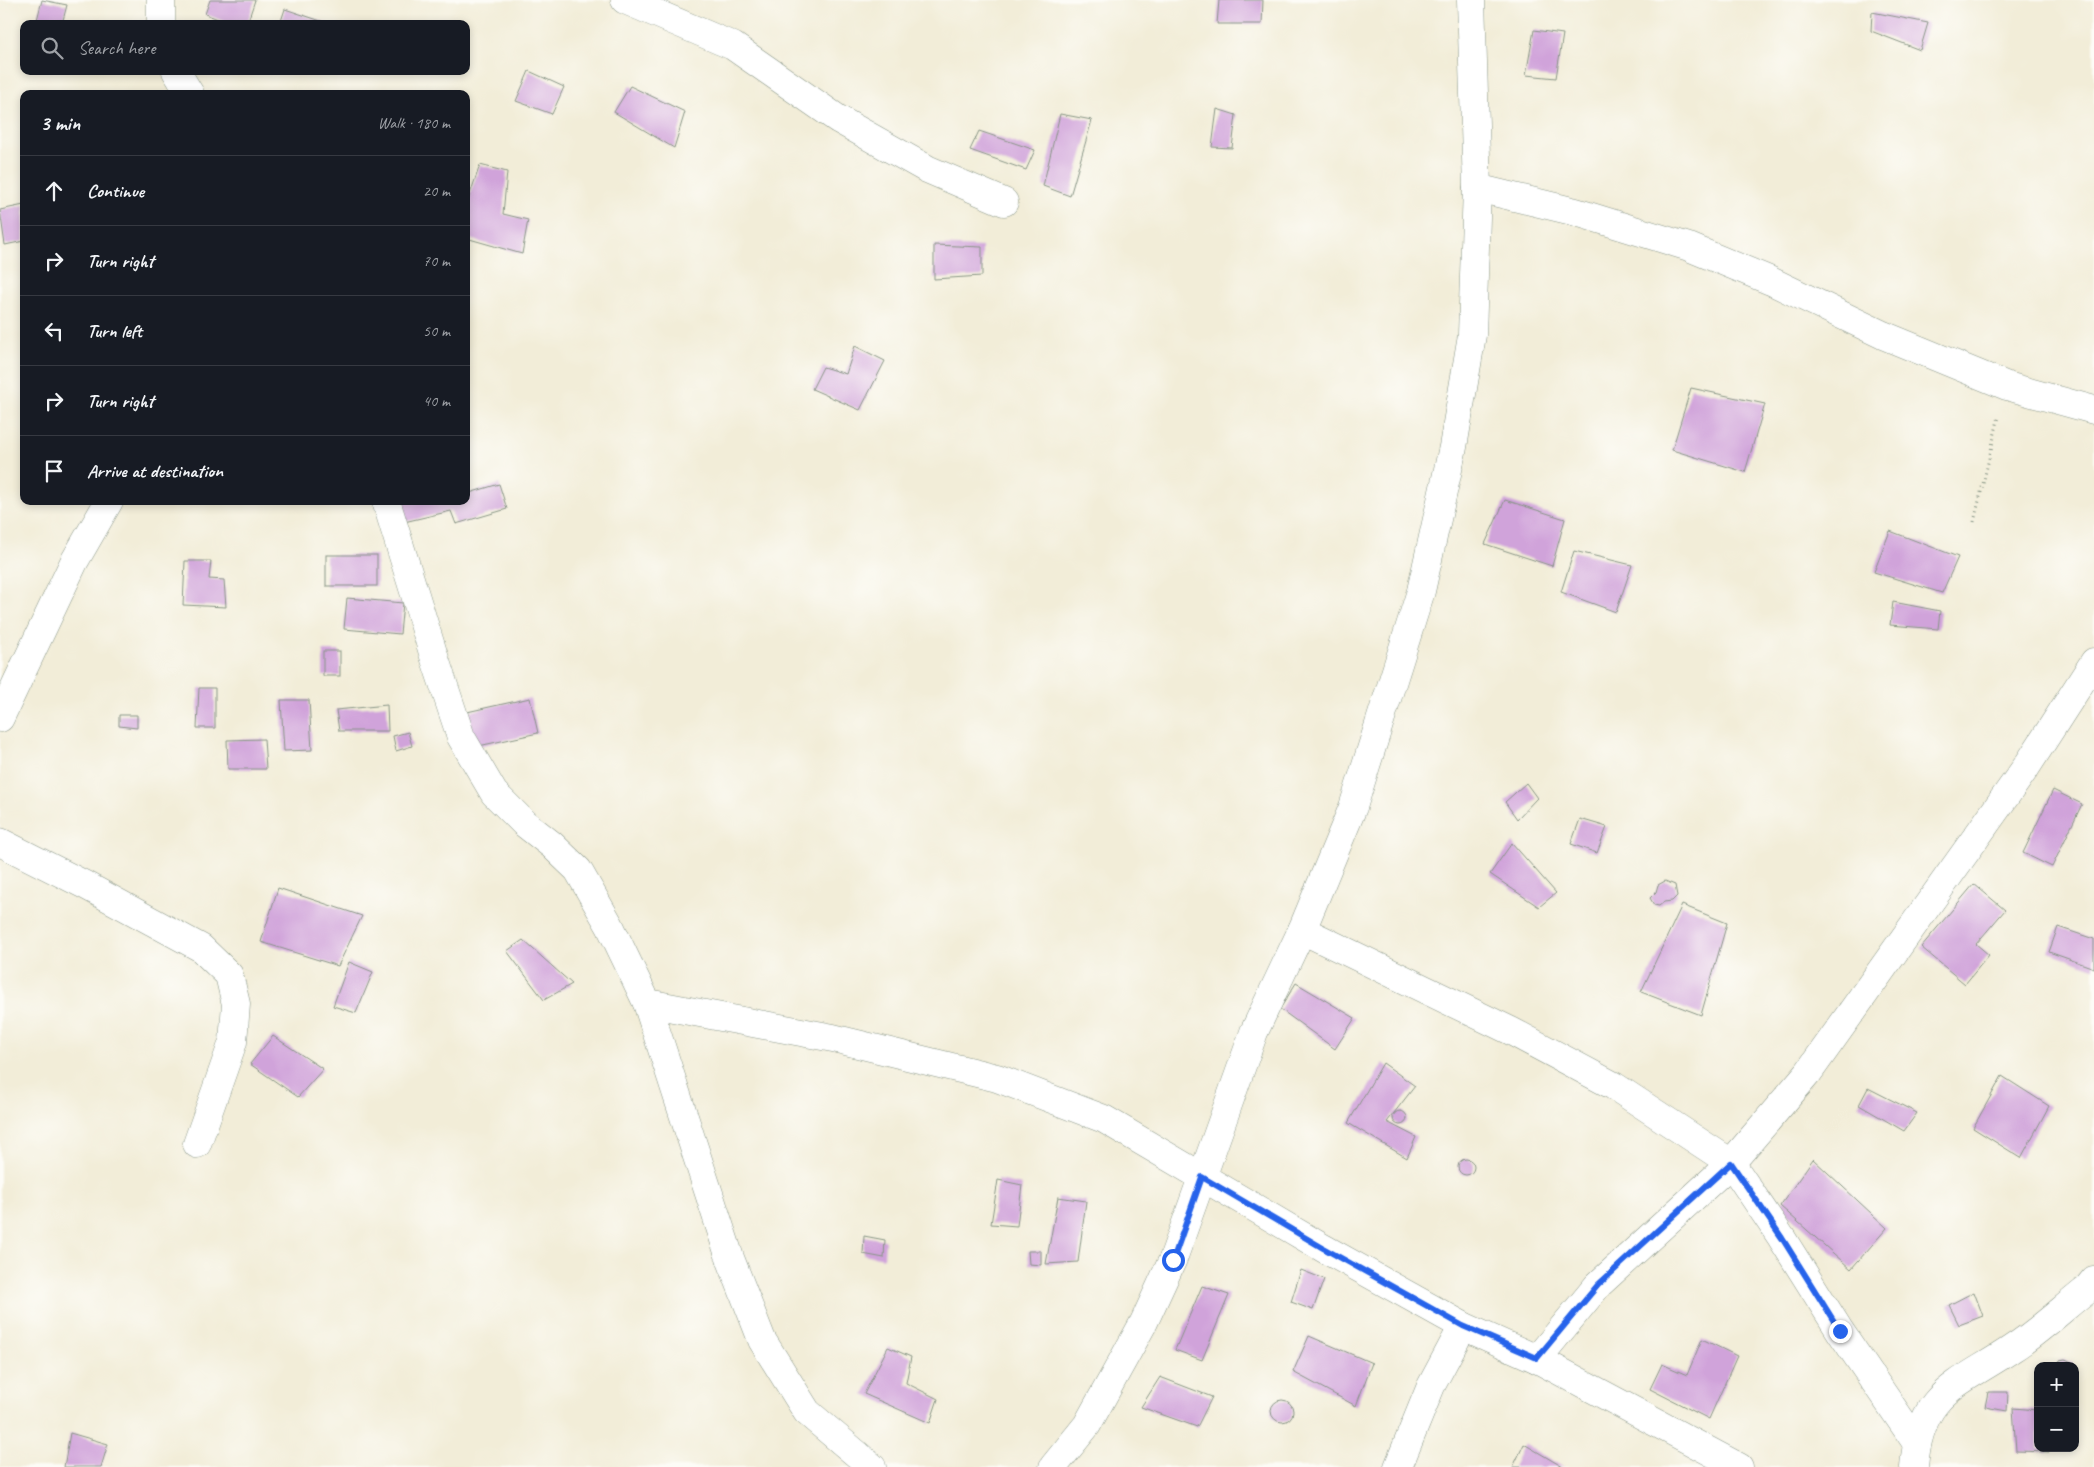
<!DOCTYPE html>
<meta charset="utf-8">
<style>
body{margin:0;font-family:Caveat,sans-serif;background:#20242c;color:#f1f3f6}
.controls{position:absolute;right:15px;bottom:15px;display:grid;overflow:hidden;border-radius:10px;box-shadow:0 2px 8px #0003}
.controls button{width:45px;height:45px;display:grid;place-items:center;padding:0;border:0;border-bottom:1px solid #363941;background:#171b24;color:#f1f3f6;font:25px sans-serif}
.stop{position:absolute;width:15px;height:15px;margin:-11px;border:4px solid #2563eb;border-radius:50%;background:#fff}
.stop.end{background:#2563eb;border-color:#fff;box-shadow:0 1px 5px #0008}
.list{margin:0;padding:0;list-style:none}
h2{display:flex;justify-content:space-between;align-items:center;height:65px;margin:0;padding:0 20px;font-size:21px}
h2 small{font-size:16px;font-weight:400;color:#9ea1a6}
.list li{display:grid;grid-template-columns:32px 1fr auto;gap:15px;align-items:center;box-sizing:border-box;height:70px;padding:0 20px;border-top:1px solid #363941}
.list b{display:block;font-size:19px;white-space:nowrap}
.list em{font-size:16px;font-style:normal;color:#9ea1a6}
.icon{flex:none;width:28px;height:28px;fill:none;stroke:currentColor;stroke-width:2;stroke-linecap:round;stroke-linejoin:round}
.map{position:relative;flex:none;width:2094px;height:1467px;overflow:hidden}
.search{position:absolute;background:#171b24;box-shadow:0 2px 8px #0003;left:20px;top:20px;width:450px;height:55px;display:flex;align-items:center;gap:12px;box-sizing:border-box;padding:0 18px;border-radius:10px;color:#9ea1a6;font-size:19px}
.panel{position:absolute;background:#171b24;box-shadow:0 2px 8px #0003;left:20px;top:90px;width:450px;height:415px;border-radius:10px}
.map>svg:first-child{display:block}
.building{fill:#d0a3da}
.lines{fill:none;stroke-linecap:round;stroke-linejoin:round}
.minor-casing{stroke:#889586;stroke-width:29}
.path{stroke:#889586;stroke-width:3;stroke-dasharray:1 4;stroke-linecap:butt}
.minor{stroke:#fff;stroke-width:28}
.route{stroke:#2563eb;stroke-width:6}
</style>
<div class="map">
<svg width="2094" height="1467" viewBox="0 0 2094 1467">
<rect width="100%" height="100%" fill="#fdfcf7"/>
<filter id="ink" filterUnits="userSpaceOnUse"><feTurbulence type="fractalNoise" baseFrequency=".02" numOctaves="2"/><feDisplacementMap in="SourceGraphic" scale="10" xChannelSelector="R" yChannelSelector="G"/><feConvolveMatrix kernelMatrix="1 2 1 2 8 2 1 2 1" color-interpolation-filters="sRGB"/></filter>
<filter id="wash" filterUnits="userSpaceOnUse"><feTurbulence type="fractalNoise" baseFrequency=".0096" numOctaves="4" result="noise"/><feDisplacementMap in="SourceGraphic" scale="20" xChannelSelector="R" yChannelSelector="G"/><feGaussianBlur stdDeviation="1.12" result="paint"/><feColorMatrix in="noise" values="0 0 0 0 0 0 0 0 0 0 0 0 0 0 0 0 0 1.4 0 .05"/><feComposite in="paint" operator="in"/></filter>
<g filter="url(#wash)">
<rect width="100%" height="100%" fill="#f2edd8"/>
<g id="blocks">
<!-- building -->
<g class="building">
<polygon points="42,0 67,5 62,24 51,24 37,20"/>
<polygon points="210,0 255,0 247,24 231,24 205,14"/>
<polygon points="1219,0 1263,0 1262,24 1217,24"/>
<polygon points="285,9 327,23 327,24 280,24"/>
<polygon points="1872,12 1928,23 1920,50 1871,31"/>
<polygon points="1534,30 1563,34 1556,78 1526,75"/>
<polygon points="529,71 564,87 552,114 516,101"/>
<polygon points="630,86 685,112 674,148 614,112"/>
<polygon points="1217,109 1236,115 1232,148 1212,147"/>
<polygon points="1060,114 1092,120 1070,196 1043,186"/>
<polygon points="979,131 1035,150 1026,170 970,150"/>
<polygon points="480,165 507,172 503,214 528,220 522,254 466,238 466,206"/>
<polygon points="24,205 24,241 5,245 0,210"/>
<polygon points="934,245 982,247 982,276 934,279"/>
<polygon points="855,346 885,361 860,410 812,389 823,367 846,374"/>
<polygon points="1691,388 1765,404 1745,472 1672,450"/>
<polygon points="499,484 507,509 456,524 451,511 404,522 399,501 466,501 466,494"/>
<polygon points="1505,500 1565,519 1552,566 1485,544"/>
<polygon points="1890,531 1958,557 1942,593 1874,572"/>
<polygon points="1574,551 1632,565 1616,612 1561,592"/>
<rect x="326" y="555" width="51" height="31"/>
<polygon points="185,561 211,561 209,579 224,580 226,607 183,605"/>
<polygon points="347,598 403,603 400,634 344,629"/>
<polygon points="1893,602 1940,611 1938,629 1890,625"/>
<rect x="323" y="651" width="17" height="25"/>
<polygon points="199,688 215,688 215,728 197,728"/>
<polygon points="530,698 538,733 474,747 467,712"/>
<polygon points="281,700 309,700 312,750 284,751"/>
<polygon points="387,705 388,731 339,731 336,710"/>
<polygon points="119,715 137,715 137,728 119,726"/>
<polygon points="408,732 412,746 396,751 393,736"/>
<polygon points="264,739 266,769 228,769 227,740"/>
<polygon points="1526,783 1537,798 1517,819 1505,802"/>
<polygon points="2053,790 2082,804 2052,867 2023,853"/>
<polygon points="1580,819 1607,827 1597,853 1571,844"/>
<polygon points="1512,843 1556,893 1539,907 1490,874"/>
<polygon points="1665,881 1675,885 1677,896 1672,901 1664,902 1659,906 1654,905 1650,898 1656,892 1658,885"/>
<polygon points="1974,884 2005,910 1976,944 1989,955 1965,984 1921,947"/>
<polygon points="278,888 362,916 338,966 261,942"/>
<polygon points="1682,905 1727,923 1701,1015 1641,992"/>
<polygon points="2058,927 2094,939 2094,968 2049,952"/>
<polygon points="523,940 572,984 544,1000 507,951"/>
<polygon points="349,962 373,972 356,1013 333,1006"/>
<polygon points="1296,983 1355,1018 1335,1049 1280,1009"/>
<polygon points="273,1036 323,1069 298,1097 250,1064"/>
<polygon points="1383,1063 1415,1086 1387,1122 1416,1137 1407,1158 1348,1123"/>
<polygon points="2002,1076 2049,1106 2021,1158 1973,1128"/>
<polygon points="1868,1088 1917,1113 1904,1131 1859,1105"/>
<circle cx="1400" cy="1118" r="7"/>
<polygon points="1813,1159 1887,1228 1851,1269 1780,1206"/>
<circle cx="1466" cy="1167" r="8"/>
<polygon points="998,1180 1022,1185 1017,1226 991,1224"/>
<polygon points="1058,1197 1086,1201 1078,1262 1046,1264"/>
<polygon points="864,1236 885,1240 884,1258 863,1254"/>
<polygon points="1028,1251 1041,1251 1041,1265 1029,1264"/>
<polygon points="1301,1270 1324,1279 1313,1310 1291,1302"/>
<polygon points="1202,1286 1229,1295 1202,1360 1175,1350"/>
<polygon points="1974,1292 1983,1316 1959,1325 1949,1305"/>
<polygon points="1309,1336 1372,1363 1356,1406 1293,1372"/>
<polygon points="1702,1339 1737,1356 1709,1419 1650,1389 1662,1364 1687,1375"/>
<polygon points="888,1347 911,1357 906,1383 938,1399 930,1423 864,1394"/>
<polygon points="2065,1359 2072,1362 2074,1366 2057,1366 2060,1360"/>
<polygon points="1160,1377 1212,1397 1197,1427 1141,1407"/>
<polygon points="1988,1392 2008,1392 2007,1411 1985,1407"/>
<circle cx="1282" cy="1411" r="11"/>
<polygon points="2013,1408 2038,1410 2038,1448 2049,1448 2049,1452 2016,1451"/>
<polygon points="70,1433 108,1444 101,1467 64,1467"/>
<polygon points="1524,1444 1563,1467 1513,1467"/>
</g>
</g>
</g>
<g filter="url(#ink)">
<use href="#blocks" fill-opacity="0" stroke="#889586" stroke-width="1"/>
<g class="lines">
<!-- minor casing -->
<g class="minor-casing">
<g id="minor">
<polyline points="625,0 733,46 838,119 927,169 1004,202"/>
<polyline points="161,24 161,0"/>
<polyline points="176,71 190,94"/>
<polyline points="1477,188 1576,212 1689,247 1771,281 1883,335 2007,386 2094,410"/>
<polyline points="386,501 434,656 461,737 494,793 524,823 552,845 578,870 610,926 647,1003 730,1258 762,1340 807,1412 872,1467"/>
<polyline points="0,718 74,562 109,501"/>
<polyline points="0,842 85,885 201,948 229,975 236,1004 233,1042 197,1144"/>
<polyline points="1302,930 1511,1031 1614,1086 1731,1163 1781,1237 1840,1331 1916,1442"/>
<polyline points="647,1003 833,1038 997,1078 1104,1119 1323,1248 1463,1326 1537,1359 1739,1467"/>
<polyline points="1537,1359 1598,1285 1731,1163 1808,1073 2027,766 2094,662"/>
<polyline points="1053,1467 1087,1425 1144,1322 1173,1259 1254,1032 1302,930 1353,807 1421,591 1453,447 1472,335 1477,188 1471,0"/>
<polyline points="1398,1467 1431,1386 1463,1326"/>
<path d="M1914,1467C1920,1391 1957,1386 2013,1348C2038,1332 2061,1310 2085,1291L2094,1280"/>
</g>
</g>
<!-- path -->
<polyline class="path" points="1974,522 1999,416"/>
<!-- minor -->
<use href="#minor" class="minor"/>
</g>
</g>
<g class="lines" filter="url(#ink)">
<!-- route -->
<polyline class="route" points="1173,1260 1202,1177 1323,1248 1463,1326 1537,1358 1598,1285 1731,1163 1782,1238 1840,1331"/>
</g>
</svg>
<div class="controls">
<button>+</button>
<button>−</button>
</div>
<div class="stop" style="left:1173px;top:1260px"></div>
<div class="stop end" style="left:1840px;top:1331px"></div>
<div class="search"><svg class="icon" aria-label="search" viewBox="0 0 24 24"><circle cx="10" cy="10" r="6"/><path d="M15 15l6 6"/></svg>Search here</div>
<section class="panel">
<h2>3 min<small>Walk · 180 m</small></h2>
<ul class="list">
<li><svg class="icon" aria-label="ahead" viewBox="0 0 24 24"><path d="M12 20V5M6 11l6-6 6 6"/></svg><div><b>Continue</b></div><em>20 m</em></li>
<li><svg class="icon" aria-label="right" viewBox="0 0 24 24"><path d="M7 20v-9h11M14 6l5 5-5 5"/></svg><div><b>Turn right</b></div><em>70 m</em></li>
<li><svg class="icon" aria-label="left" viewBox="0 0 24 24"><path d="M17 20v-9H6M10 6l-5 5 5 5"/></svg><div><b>Turn left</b></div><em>50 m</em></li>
<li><svg class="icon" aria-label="right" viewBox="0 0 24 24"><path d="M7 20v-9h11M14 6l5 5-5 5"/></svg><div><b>Turn right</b></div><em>40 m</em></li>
<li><svg class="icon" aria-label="arrive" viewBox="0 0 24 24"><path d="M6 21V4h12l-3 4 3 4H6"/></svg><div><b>Arrive at destination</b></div></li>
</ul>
</section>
</div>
